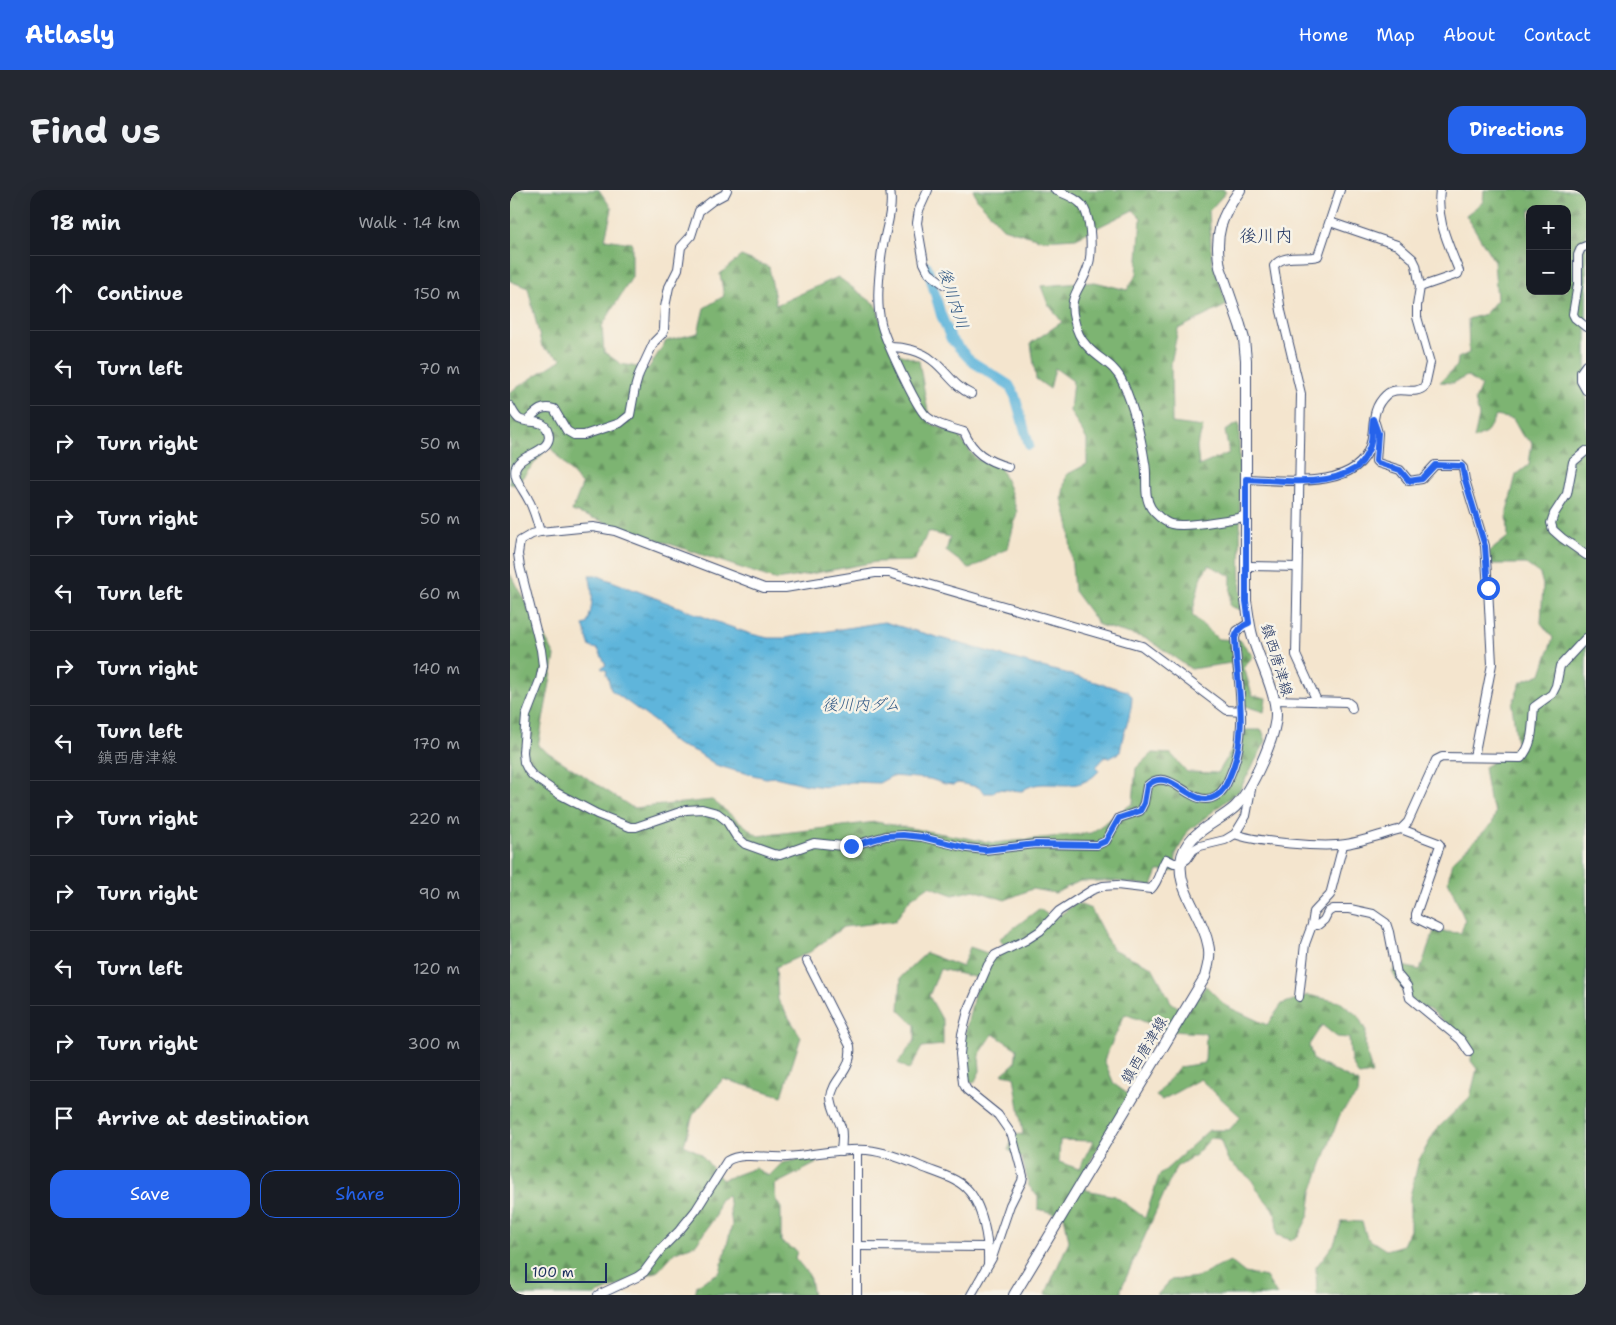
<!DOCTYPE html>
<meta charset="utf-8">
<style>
body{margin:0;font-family:"Shantell Sans","Klee One",sans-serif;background:#242831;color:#f1f3f6}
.controls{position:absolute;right:15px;top:15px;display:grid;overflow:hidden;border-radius:10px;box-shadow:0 5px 20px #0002}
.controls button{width:45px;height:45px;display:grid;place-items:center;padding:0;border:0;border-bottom:1px solid #363941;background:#171b24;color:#f1f3f6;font:25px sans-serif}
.scale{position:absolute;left:15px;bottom:12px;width:82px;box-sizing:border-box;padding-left:5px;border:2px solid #1b2f5e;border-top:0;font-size:14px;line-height:18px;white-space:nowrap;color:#1b2f5e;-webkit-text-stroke:4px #f7f3e8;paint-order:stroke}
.stop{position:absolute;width:15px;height:15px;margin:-11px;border:4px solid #2563eb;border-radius:50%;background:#fff}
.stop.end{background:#2563eb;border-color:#fff;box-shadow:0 1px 5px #0008}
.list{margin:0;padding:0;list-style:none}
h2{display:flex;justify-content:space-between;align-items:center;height:65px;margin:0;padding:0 20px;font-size:21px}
h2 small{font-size:16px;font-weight:400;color:#9ea1a6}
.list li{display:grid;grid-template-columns:32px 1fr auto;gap:15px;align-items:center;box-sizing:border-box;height:75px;padding:0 20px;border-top:1px solid #363941}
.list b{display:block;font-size:19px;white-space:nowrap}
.list p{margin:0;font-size:16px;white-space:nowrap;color:#9ea1a6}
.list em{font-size:16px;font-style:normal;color:#9ea1a6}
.actions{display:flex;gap:10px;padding:15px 20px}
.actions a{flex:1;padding:11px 0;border:1px solid #2563eb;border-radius:15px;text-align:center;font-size:18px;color:#2563eb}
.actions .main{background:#2563eb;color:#fff}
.icon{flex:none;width:28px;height:28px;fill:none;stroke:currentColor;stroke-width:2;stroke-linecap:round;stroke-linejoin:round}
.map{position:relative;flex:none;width:1076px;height:1105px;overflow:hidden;border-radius:15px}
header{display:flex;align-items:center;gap:30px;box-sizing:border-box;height:70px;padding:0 25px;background:#2563eb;color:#fff}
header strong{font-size:24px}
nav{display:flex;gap:28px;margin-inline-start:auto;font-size:18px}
.intro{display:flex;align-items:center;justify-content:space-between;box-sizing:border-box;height:120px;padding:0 30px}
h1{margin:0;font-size:35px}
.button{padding:12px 22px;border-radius:15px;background:#2563eb;color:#fff;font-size:18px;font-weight:700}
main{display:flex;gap:30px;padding:0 30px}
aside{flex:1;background:#171b24;border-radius:15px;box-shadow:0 5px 20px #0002}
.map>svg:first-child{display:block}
.forest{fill:url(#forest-firs);stroke:#4c7268;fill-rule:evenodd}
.water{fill:url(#water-ripples);stroke:#3c729c}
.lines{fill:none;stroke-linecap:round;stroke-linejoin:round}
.river{stroke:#5eb5db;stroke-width:10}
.minor-casing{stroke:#3c4a6f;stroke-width:10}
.major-casing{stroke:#3c4a6f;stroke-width:12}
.minor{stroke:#fff;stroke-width:8}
.major{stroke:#fff;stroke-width:10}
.route{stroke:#2563eb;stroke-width:6}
.labels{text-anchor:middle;stroke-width:5;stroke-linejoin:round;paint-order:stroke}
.street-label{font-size:15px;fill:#1b2f5e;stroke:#f7f3e8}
.water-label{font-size:16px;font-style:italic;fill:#2f5784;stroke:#f7f3e8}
.quarter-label{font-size:18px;fill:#1b2f5e;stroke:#f7f3e8}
</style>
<header>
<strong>Atlasly</strong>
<nav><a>Home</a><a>Map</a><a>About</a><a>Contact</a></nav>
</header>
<div class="intro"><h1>Find us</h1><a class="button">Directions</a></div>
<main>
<aside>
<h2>18 min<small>Walk · 1.4 km</small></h2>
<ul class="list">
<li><svg class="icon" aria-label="ahead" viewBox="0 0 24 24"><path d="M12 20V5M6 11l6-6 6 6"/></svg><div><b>Continue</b></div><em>150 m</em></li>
<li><svg class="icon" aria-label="left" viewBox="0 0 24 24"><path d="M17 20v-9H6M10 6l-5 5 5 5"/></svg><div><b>Turn left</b></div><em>70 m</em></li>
<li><svg class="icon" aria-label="right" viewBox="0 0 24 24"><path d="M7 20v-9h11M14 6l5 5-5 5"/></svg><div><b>Turn right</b></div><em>50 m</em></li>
<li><svg class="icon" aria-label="right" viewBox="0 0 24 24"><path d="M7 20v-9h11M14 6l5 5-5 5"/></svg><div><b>Turn right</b></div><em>50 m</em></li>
<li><svg class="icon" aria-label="left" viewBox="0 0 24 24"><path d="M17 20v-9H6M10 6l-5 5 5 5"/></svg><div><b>Turn left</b></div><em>60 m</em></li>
<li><svg class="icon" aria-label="right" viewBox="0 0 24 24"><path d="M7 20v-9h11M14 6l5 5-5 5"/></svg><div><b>Turn right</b></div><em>140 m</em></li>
<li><svg class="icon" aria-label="left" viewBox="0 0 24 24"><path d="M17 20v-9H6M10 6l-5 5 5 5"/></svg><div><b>Turn left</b><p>鎮西唐津線</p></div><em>170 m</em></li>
<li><svg class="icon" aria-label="right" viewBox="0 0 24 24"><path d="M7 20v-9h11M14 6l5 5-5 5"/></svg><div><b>Turn right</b></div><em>220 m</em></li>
<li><svg class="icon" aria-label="right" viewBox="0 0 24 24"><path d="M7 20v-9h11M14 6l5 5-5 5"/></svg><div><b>Turn right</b></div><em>90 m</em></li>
<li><svg class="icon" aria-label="left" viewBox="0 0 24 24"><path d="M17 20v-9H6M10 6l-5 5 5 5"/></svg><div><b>Turn left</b></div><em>120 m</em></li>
<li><svg class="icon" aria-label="right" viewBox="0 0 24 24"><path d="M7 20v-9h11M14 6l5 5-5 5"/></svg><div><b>Turn right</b></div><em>300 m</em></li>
<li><svg class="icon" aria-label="arrive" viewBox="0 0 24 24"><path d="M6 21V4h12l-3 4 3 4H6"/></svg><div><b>Arrive at destination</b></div></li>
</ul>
<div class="actions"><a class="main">Save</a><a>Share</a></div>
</aside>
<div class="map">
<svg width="1076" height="1105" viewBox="0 0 1076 1105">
<defs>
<pattern id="forest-firs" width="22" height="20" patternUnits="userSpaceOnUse" patternTransform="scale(1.25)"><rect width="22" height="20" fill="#7db472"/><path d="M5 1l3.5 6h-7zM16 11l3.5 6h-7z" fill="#669361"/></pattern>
<pattern id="water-ripples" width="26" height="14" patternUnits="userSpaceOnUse" patternTransform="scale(1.25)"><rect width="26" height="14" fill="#5eb5db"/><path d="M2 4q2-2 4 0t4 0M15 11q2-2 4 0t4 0" fill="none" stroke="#4d94b5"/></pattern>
</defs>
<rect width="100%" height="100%" fill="#f7f3e8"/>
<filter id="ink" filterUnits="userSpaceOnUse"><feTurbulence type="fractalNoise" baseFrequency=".02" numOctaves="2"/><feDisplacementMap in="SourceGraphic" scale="10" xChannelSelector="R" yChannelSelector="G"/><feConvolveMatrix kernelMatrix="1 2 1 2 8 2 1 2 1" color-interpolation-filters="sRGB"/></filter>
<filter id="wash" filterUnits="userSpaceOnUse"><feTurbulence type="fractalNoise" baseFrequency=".0096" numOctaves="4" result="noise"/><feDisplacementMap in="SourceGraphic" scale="20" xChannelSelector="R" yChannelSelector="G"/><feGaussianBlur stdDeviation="1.12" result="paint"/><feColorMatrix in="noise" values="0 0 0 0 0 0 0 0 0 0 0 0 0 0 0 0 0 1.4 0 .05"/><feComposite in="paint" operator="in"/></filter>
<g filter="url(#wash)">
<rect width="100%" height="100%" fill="#f4e5ce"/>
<!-- forest -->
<g class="forest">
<polygon points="0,0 89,0 102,19 95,49 122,53 122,87 92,136 94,162 111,174 138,179 156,151 188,143 194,118 214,106 210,84 231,66 259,77 266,115 328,87 366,115 381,161 409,171 420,233 448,245 466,269 490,277 499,297 507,322 498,358 460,379 436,361 440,347 418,342 404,371 366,372 267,390 62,321 72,295 39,256 6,295 0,294 0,202 52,169 32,157 18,98 0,91"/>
<polygon points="463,0 714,0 716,2 699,21 702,70 717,115 668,139 661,173 662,233 693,237 687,256 689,276 719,263 715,241 729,233 731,420 720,416 721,386 699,375 691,386 682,425 708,449 730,450 743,466 734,477 742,505 756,508 754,522 732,515 721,473 681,479 638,449 589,435 564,401 559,337 552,308 556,285 577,274 577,250 560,221 563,191 545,178 540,199 526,189 521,153 552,132 538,114 531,96 585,92 617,100 627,84 631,28 623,20 566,48 532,50 493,38 467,9"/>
<path d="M974,0H1076V1105H807L806,1077L824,1054L832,1031L852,1032L857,1048L876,1060L893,1055L900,1040V1006L909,970L926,940L960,907L967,879L961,871L962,859L952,847L922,821L898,809L882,782L888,775L910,780L924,741L951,743L955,730L938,691L942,672L982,634L986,622L979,610L974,577L997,564L1007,554L1002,515L1011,492L1031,484L1043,448L1031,433L1033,395L1030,384L1016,374H979V362L998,347L997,321L1006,285L1019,275L1022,252L1012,245L1003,229L986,226L976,243L964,249L969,226L965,210L971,196L957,186L943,193L930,192L947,176L948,168L959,163L958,129L975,124L987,110L984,71L956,25L973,12ZM1020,19H1057V101H1020Z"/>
<polygon points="0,384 45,466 28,556 123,618 202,610 248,646 366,632 484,653 581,643 623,613 626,578 642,563 661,564 677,582 708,583 734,540 752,540 756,551 729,601 678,641 666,664 665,681 648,681 642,696 605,691 570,691 545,703 522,699 495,710 464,700 443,705 419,696 400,709 385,731 333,737 300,762 266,777 268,810 291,847 272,906 213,889 183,925 174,955 190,963 212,990 245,978 259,986 272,973 303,967 307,973 264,995 266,1010 271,1018 271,1052 287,1061 285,1068 299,1085 303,1105 185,1105 187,1095 210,1082 222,1035 218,1005 209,1010 205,1027 186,1054 165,1062 148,1081 84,1105 0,1105"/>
<path d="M566,713L581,719L602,759L642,777L661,812L676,823L696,796L716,816L757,835L772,814L798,805L830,812L848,826L856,841L855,855L862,884L849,886L841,871L839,848L827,847L812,835L799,855L803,870L849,893L848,904L830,924L802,1002L799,1025L788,1047L781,1050L767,1045L766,1026L762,1018L751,1005L741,989L718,971L710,949L701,948L685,965L666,977L611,1099V1105H535L559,1051L554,1026L528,1019V1007L519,996L512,968L498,960L504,945L513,944L504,886L492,884L505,873L507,859L483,844L469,865L470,881L464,893L454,891L455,844L468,788L430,779L419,806L433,831V855L412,857L399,880L388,873L405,850V835L389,820L391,787L416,763L452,777L460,757L488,767L498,759L489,749L529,719L545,729ZM615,824L658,841L696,843L695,873L669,877L646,906L652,910L690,889L731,927L719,940H699L649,986L635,1028L605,1006L576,1000L574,982L619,905L604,894L594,870ZM550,950L583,951L569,979L549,972Z"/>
<polygon points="720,1071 735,1083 756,1087 767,1105 647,1105 661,1090 688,1087"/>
</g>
<!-- water -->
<path class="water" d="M79,385H86L215,435L241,444L258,448H275L374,432L617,501L622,506C622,525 613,542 610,562L600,568L595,567L586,577L589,581C564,609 535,583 512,601L487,599L483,603H474L468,597L448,593L443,595L435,594L420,589L382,586L369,593L342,592L317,597L298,595L265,587L256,588L226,581L206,575L187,562L168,555L158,548L149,535L101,500L98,488L96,485L97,481L91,478L96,475L88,459L80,457L73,435L77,434C83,417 84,403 79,385Z"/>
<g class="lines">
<!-- river -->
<polyline class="river" points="417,76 431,125 441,149 461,171 499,195 505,206 519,255"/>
</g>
</g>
<g filter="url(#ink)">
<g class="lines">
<!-- minor casing -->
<g class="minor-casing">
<g id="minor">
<path d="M380,0C384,22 373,46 371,68C369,88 366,113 371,133C374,148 405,215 416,226C426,235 441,238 454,242C463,263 477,271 498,277"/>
<polyline points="418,0 409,20 407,33 414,73 419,83 435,95"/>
<path d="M545,0C554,4 565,7 571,14C582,26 583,66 577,80C570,100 558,106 564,129C566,139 570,149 577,156C589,170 605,174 613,193C624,218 631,247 635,273C638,288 633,305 641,318C645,324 654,332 661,334C675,338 713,330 729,328L736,324"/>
<polyline points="1076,56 1071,58 1068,65 1068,94 1063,124 1065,128 1076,137"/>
<path d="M910,97L948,84L949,81C938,53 926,31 930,0"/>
<path d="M381,157C394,157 411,161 422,170C436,180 444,197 461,204"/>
<polyline points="1076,175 1071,182 1071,191 1076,200"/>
<path d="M0,216C3,221 5,226 9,229C18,234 32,229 37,239C48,262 10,263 6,277C2,288 14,300 18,309C24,319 27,331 30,342"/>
<path d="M17,231C26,222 31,215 44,219L57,241L64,245H74L110,233L120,225L125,198L129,184L144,152L152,144L154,140L155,117L159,97L168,79L171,57L181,46L189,21L202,11L215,4L217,0"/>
<polyline points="865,233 868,243 866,271 868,273 890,280 899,291 912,289 925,275 950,275 953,278 955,290 975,356 978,398 982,474 964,567"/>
<polyline points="1076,261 1063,272 1057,304 1044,324 1041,333 1043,340 1052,348 1076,365"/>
<path d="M736,289C772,290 847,301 860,256C866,238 859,221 876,205C887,194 905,207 915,196L920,173L907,127V116L910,97L906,75L903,69L887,55L820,32"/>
<polyline points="739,376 787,377"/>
<polyline points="764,510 837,512 841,515 842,519"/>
<path d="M807,511L786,465L791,204L771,121L764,76C773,63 795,70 808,66L830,0"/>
<path d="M732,521L717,520L632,456L379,383H365L275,398H254L105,341L83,337L70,338L30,342L22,344L10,351L8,364L10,377L31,460L33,476L30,490L16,526L13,562L14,572L18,580L23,586L47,603L87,624L120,637H126L176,620L192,619L207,623L216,630L226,646L235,654L263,664L270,665L304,653L332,656H341L376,646L393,645L412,647L457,658L475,660L526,654L587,655L596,651L609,628L630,621L634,613L637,596C660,573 681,621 706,606C713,602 716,595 719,588C740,543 728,496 725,448L727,441L739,433"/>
<polyline points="891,639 928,653 930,655 906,724 906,728 928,739"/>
<polyline points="725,644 736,626 742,594"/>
<polyline points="802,735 808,735 814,730 818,722 823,719 840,719 863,724 876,733 879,742 887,784 897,796 900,808 951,850 959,862"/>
<path d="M297,771L340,856C343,881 323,888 321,907C321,917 328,928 331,937C333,945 332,953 331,961"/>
<polyline points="789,807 795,754 802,735 804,722 820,705 833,655"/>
<polyline points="347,960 347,1105"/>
<polyline points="347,1056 478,1057"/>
<path d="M88,1105L127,1087L134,1082L152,1058L169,1041L186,1020L217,971C233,961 258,969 277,967C303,965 330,958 357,960C376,962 394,969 412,977C426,983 445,987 456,998C473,1014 479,1052 478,1074"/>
<path d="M461,1105L482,1068L500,1015L512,991L513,986L502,945L488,925L457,900L453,893L450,864L452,844L458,821L478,775L485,765L516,750L530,741L549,721L582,700L593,696L607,695L641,699C649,691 650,679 656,669L664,673H671L677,669L683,660L690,656L715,650L725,644C746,652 813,658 836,654C854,651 873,644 891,639L898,632L926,570L932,567L1011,568C1024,554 1022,535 1024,517L1042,504L1046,496L1050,476L1076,448"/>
</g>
</g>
<!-- major casing -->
<g class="major-casing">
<path id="major" d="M504,1105L695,787C698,776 701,765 698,754C693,726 667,701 671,672C674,643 706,634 725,617C741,601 766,547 766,524C766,501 748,468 742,445C739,434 738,422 736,411V170L734,149L730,135L710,77C704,45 711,26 730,0"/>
</g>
<!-- minor -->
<use href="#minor" class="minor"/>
<!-- major -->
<use href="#major" class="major"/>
</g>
</g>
<g class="lines" filter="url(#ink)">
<!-- route -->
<path class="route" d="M341,656L376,646L393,645L412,647L457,658L475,660L526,654L587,655L596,651L609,628L630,621L634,613L637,596C660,573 681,621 706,606C713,602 716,595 719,588C740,542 727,496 725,448C727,440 731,436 739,433L736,411V289C771,290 814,298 846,278C852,274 856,266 859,259C863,250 861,239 863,229L868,243L866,271L868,273L890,280L899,291L912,289L925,275L952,276L955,290L975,356L978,398"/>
</g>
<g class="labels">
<!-- street labels -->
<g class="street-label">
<text transform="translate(767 470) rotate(73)" y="5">鎮西唐津線</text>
<text transform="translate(634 860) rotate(-59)" y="5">鎮西唐津線</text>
</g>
<!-- water labels -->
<g class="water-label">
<text transform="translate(444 108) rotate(72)" y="6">後川内川</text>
<text x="351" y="520">後川内ダム</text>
</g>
<!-- quarter labels -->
<g class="quarter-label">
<text x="756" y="52">後川内</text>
</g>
</g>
</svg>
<div class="controls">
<button>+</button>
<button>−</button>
</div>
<div class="scale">100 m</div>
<div class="stop" style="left:978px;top:398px"></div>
<div class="stop end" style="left:341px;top:656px"></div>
</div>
</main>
